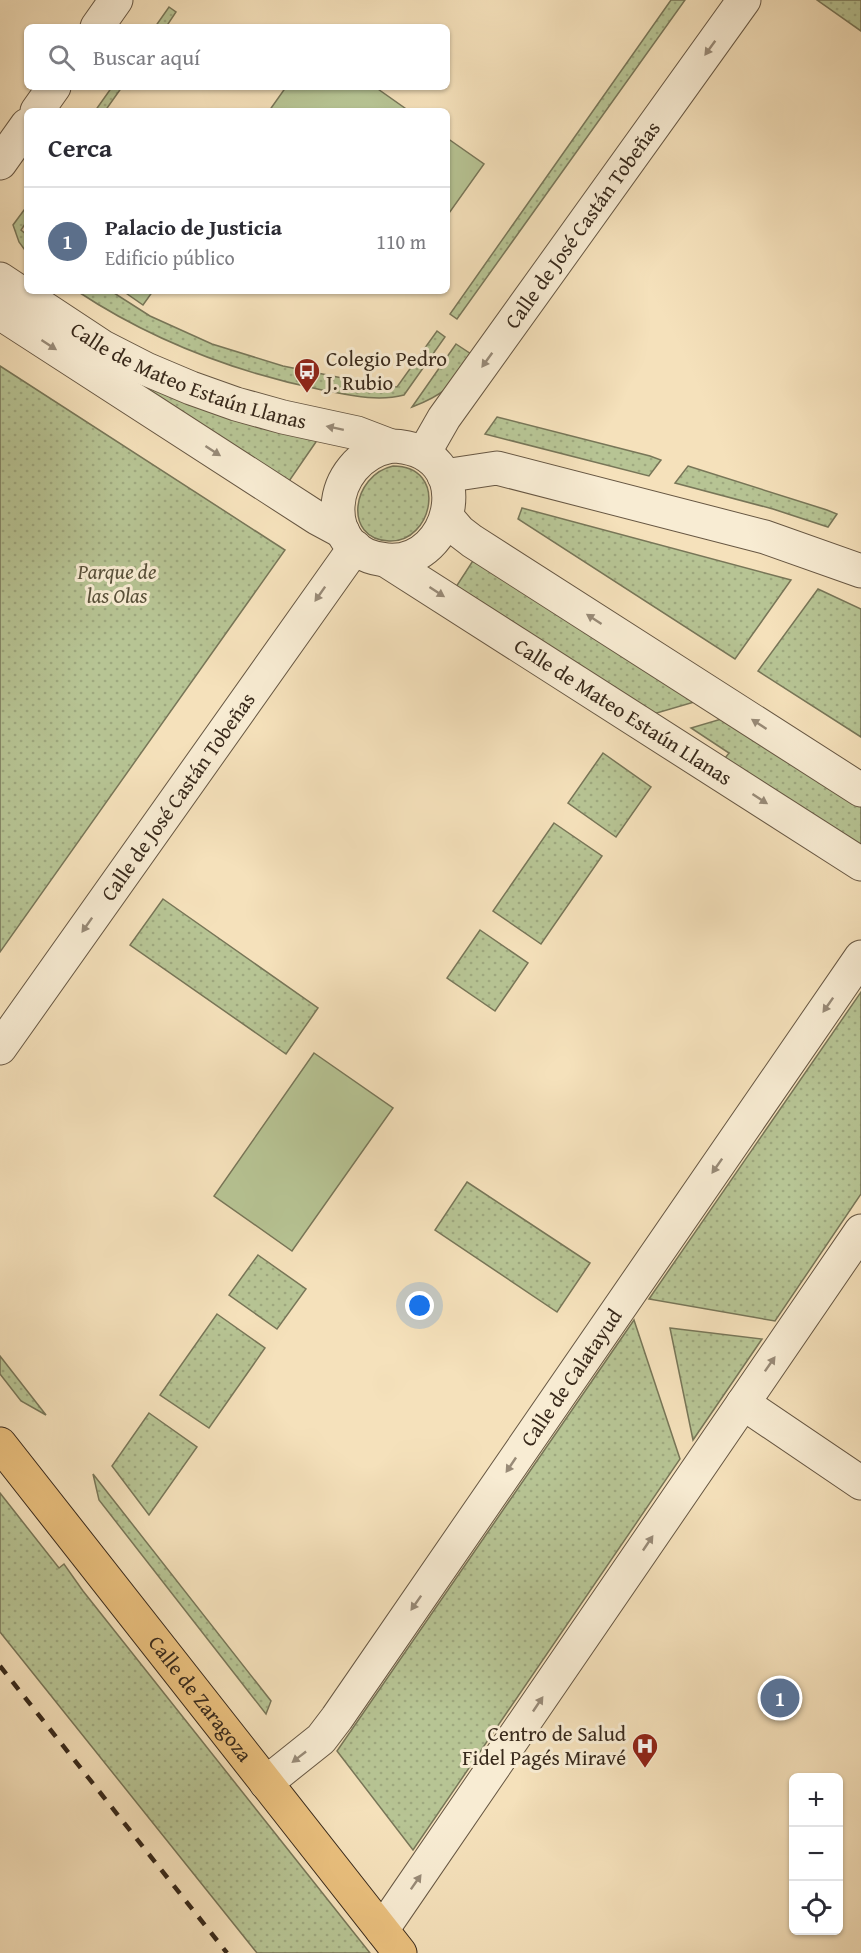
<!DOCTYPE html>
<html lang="es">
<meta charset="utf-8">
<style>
body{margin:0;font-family:"Gentium Book Plus",serif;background:#f2f2f3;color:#2b2b33}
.controls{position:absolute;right:18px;bottom:18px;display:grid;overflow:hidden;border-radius:9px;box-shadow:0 2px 4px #0004}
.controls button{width:54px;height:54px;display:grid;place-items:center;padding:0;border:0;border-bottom:2px solid #e1e1e2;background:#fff;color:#2b2b33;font:30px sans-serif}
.you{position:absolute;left:420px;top:1306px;width:21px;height:21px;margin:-15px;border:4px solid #fff;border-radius:50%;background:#1a73e8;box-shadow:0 0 0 9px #1a73e833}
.badge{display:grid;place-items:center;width:39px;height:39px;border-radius:50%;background:#0b8043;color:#fff;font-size:20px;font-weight:700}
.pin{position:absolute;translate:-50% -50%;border:3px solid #fff;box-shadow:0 2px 6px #0006}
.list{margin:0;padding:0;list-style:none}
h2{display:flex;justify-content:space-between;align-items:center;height:78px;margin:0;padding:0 24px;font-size:26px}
h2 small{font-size:20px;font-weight:400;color:#7c7c81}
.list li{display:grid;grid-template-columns:39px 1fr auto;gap:18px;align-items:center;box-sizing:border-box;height:108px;padding:0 24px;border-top:2px solid #e1e1e2}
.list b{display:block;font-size:22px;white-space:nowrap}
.list p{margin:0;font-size:20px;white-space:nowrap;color:#7c7c81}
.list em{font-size:20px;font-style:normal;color:#7c7c81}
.icon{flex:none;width:33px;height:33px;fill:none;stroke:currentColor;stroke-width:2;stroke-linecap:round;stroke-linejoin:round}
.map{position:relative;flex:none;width:861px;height:1953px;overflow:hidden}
.search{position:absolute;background:#fff;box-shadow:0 2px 4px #0004;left:24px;top:24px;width:426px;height:66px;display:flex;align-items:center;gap:15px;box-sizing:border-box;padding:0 21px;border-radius:9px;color:#7c7c81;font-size:22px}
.panel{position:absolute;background:#fff;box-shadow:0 2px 4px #0004;left:24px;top:108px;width:426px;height:186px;border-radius:9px}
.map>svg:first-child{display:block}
.green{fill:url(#green-dots);stroke:#787658;stroke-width:1.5}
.pitch{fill:#b7c494;stroke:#787658;stroke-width:1.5}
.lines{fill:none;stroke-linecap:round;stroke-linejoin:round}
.minor-casing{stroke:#675743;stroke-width:35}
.major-casing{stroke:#38291b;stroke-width:35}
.minor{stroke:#f8ecd3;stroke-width:33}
.major{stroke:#eac07e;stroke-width:33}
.rail{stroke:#38291b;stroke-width:4.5;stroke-dasharray:10 10;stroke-linecap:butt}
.oneway{fill:#988a77}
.labels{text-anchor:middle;stroke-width:6;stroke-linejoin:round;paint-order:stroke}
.street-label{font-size:21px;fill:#38291b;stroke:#f8ecd3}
.poi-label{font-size:21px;fill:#38291b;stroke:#f8ecd3;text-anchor:start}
.park-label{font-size:21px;font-style:italic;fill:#585039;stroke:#f8ecd3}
</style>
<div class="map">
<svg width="861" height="1953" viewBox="0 0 861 1953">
<defs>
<pattern id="green-dots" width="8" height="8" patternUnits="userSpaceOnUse" patternTransform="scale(1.5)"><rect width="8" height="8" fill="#b7c494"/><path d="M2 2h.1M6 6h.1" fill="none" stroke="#9ea87f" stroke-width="1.8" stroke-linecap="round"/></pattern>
</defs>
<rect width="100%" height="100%" fill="#f5e1bb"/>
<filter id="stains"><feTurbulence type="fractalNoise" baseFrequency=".00333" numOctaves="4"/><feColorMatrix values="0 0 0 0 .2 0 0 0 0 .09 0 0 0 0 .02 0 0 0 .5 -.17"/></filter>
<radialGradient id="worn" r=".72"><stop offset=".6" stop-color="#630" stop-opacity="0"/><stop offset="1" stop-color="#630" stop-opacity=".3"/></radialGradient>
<!-- green -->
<g class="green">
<polygon points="671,0 685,0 457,319 450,314"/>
<polygon points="817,0 861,0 861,31"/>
<polygon points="169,7 176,12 166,27 155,27"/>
<polygon points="112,87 122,87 105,111 95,111"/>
<polygon points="27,206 27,221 21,230 27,235 27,253 19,242 13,225"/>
<path d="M77,291H111L150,316L212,344L283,366L352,380L397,387L437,331L445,337L404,395C377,402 349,395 322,390C235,372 151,340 77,291Z"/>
<path d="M456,344L477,358C455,383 444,395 412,407Z"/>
<polygon points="98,355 320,436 285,487"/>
<polygon points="0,366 285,550 0,952"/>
<polygon points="497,417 650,456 661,460 649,476 485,434"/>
<path d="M393,466C449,466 433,543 389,541C342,539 352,475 393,466Z"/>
<polygon points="688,466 827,510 837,514 828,527 773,509 675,483"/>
<polygon points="522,508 791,580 735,659 518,519"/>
<polygon points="476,556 701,700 650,715 454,590"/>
<polygon points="818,589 861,609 861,737 758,671"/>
<polygon points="728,717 861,803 861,845 722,762 729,753 691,728"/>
<polygon points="603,753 651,787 616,837 568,803"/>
<polygon points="554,823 602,856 541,944 493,911"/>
<polygon points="163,899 318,1008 286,1054 130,945"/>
<polygon points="480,930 528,963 495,1011 447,978"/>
<polygon points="861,992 861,1194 775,1321 649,1299"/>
<polygon points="467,1182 590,1263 557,1312 435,1230"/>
<polygon points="258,1255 306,1289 277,1329 229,1295"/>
<polygon points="217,1314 265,1348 209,1428 160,1395"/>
<polygon points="634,1320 680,1459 413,1850 337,1751"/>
<polygon points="670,1328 762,1339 693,1440"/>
<polygon points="0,1356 46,1415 21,1401 0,1374"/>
<polygon points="149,1413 197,1447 149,1515 112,1466"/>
<polygon points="93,1474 271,1701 266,1714 99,1500"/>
<polygon points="0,1493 59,1568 64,1564 83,1591 370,1953 257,1953 0,1632"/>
</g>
<!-- pitch -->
<g class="pitch">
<polygon points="286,87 375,87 409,111 269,111"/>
<polygon points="447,138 484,164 447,216"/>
<polygon points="123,291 153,291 143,305"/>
<polygon points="314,1053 393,1108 292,1251 214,1196"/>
</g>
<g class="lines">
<!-- minor casing -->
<g class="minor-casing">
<g id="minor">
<polyline points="97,27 116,0"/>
<polyline points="37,111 54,87"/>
<polyline points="0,163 27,125"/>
<path id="s1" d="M0,279L103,347L146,369L191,388L236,404L283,417L357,433L391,446"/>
<polyline points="0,313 317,518 343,532"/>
<path d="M391,446C481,448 455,566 387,560C317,555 325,459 391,446Z"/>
<path id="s2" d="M424,453L444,418L744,0"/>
<polyline points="444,476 497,468 765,537 861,571"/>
<polyline points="447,517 459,531 472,541 861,790"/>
<path id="s3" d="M387,561L861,864"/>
<path id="s4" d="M0,1048L355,547"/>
<polyline points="743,1403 861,1483"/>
<path id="s5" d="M266,1783L321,1739L337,1718L861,957"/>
<polyline points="382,1930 861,1231"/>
</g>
</g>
<!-- major casing -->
<g class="major-casing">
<g id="major">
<path id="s6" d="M0,1444L400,1953"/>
</g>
</g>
<!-- minor -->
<use href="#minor" class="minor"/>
<!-- major -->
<use href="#major" class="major"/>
<!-- rail -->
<polyline class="rail" points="0,1666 227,1953"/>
</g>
<!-- one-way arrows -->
<defs><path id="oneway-solid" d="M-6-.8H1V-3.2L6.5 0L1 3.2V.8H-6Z" transform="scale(1.5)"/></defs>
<g class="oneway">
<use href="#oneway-solid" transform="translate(710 48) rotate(126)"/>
<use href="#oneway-solid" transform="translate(49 345) rotate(33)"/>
<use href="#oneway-solid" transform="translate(487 360) rotate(126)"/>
<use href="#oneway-solid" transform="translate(335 428) rotate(-168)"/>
<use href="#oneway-solid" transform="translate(213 451) rotate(33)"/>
<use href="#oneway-solid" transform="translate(437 592) rotate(33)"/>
<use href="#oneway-solid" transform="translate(320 594) rotate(125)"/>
<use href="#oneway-solid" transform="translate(594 619) rotate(-147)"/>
<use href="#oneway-solid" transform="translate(759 724) rotate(-147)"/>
<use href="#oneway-solid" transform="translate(760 799) rotate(33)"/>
<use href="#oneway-solid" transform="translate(87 925) rotate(125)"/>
<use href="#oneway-solid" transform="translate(828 1005) rotate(125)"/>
<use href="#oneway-solid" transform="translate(717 1166) rotate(125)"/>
<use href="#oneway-solid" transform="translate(770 1364) rotate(-55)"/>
<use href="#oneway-solid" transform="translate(511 1465) rotate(124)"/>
<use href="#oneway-solid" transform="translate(648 1543) rotate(-56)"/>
<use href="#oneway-solid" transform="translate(416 1603) rotate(125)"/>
<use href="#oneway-solid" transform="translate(538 1704) rotate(-56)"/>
<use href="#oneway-solid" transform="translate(299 1757) rotate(142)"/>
<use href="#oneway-solid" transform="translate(416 1882) rotate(-55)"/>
</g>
<!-- icons -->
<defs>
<g id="bus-pin" transform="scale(1.35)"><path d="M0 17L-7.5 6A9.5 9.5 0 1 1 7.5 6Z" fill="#8f2418" stroke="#f8ecd3"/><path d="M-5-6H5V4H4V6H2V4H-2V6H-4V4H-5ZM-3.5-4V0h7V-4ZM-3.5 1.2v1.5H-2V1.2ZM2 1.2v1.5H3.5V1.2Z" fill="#fff"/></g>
<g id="hospital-pin" transform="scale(1.35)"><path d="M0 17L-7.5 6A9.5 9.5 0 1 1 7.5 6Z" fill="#8f2418" stroke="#f8ecd3"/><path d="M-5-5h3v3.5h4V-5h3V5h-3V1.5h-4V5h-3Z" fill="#fff"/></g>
</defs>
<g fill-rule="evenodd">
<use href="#bus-pin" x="307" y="371"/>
<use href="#hospital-pin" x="645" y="1746"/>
</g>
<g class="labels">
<!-- street labels -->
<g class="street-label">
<text dy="7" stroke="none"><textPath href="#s2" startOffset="278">Calle de José Castán Tobeñas</textPath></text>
<text dy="7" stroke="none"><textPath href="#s1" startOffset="214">Calle de Mateo Estaún Llanas</textPath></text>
<text dy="7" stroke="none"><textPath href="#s3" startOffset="280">Calle de Mateo Estaún Llanas</textPath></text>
<text dy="7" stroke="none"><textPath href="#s4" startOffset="308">Calle de José Castán Tobeñas</textPath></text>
<text dy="7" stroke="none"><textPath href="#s5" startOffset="510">Calle de Calatayud</textPath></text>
<text dy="7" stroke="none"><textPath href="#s6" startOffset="324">Calle de Zaragoza</textPath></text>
</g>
<!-- poi labels -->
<g class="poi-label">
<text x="326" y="366">Colegio Pedro<tspan x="326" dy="24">J. Rubio</tspan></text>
<text x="626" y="1741" text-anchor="end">Centro de Salud<tspan x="626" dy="24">Fidel Pagés Miravé</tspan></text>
</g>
<!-- park labels -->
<g class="park-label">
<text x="117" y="579">Parque de<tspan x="117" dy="24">las Olas</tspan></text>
</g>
</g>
<rect width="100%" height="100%" filter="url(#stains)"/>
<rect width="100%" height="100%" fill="url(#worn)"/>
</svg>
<div class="controls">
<button>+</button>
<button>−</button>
<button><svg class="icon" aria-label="locate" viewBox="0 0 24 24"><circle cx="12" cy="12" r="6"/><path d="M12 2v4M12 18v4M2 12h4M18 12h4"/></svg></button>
</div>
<div class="you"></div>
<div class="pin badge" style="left:780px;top:1698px;background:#5c6f8a">1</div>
<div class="search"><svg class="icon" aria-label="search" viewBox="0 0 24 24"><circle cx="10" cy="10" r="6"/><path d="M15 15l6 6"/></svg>Buscar aquí</div>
<section class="panel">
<h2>Cerca<small></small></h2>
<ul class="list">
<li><span class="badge" style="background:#5c6f8a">1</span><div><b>Palacio de Justicia</b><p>Edificio público</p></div><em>110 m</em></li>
</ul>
</section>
</div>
